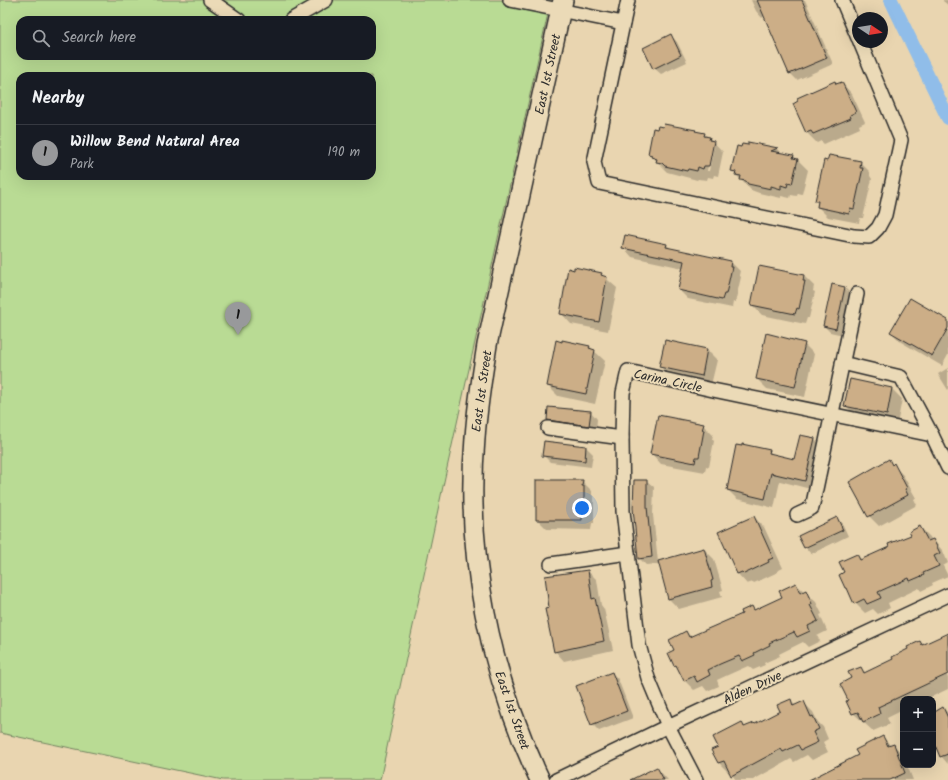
<!DOCTYPE html>
<meta charset="utf-8">
<style>
body{margin:0;font-family:Kalam,sans-serif;background:#242831;color:#f1f3f6}
.controls{position:absolute;right:12px;bottom:12px;display:grid;overflow:hidden;border-radius:8px;box-shadow:0 4px 16px #0002}
.controls button{width:36px;height:36px;display:grid;place-items:center;padding:0;border:0;border-bottom:1px solid #363941;background:#171b24;color:#f1f3f6;font:20px sans-serif}
.compass{position:absolute;left:852px;top:12px;width:36px;height:36px;border-radius:50%;background:#171b24;box-shadow:0 4px 16px #0002;rotate:102deg}
.you{position:absolute;left:582px;top:508px;width:14px;height:14px;margin:-10px;border:3px solid #fff;border-radius:50%;background:#1a73e8;box-shadow:0 0 0 6px #1a73e833}
.badge{display:grid;place-items:center;width:26px;height:26px;border-radius:50%;background:#98999b;color:#111;font-size:13px;font-weight:700}
.pin{position:absolute;translate:-50% -33px;filter:drop-shadow(0 1px 2px #0008)}
.pin::after{content:'';position:absolute;top:21px;width:14px;height:12px;background:inherit;clip-path:polygon(0 0,100% 0,50% 100%)}
.list{margin:0;padding:0;list-style:none}
h2{display:flex;justify-content:space-between;align-items:center;height:52px;margin:0;padding:0 16px;font-size:17px}
h2 small{font-size:13px;font-weight:400;color:#9ea1a6}
.list li{display:grid;grid-template-columns:26px 1fr auto;gap:12px;align-items:center;box-sizing:border-box;height:56px;padding:0 16px;border-top:1px solid #363941}
.list b{display:block;font-size:15px;white-space:nowrap}
.list p{margin:0;font-size:13px;white-space:nowrap;color:#9ea1a6}
.list em{font-size:13px;font-style:normal;color:#9ea1a6}
.icon{flex:none;width:22px;height:22px;fill:none;stroke:currentColor;stroke-width:2;stroke-linecap:round;stroke-linejoin:round}
.map{position:relative;flex:none;width:948px;height:780px;overflow:hidden}
.search{position:absolute;background:#171b24;box-shadow:0 4px 16px #0002;left:16px;top:16px;width:360px;height:44px;display:flex;align-items:center;gap:10px;box-sizing:border-box;padding:0 14px;border-radius:12px;color:#9ea1a6;font-size:15px}
.panel{position:absolute;background:#171b24;box-shadow:0 4px 16px #0002;left:16px;top:72px;width:360px;height:108px;border-radius:12px}
.map>svg:first-child{display:block}
.green{fill:#b9db94;stroke:#728360;fill-rule:evenodd}
.shadow{fill:#0003;fill-rule:evenodd}
.lines{fill:none;stroke-linecap:round;stroke-linejoin:round}
.canal{stroke:#90bde9;stroke-width:14}
.building{fill:#ccae87;stroke:#2b2b2b}
.street-casing{stroke:#2b2b2b;stroke-width:16}
.secondary-casing{stroke:#2b2b2b;stroke-width:22}
.street{stroke:#ebdab7;stroke-width:13}
.secondary{stroke:#ebdab7;stroke-width:19}
.labels{text-anchor:middle;stroke-width:4;stroke-linejoin:round;paint-order:stroke}
.street-label{font-size:13px;fill:#2b2b2b;stroke:#ebdab7}
</style>
<div class="map">
<svg width="948" height="780" viewBox="0 0 948 780">
<rect width="100%" height="100%" fill="#e9d5b0"/>
<filter id="ink" filterUnits="userSpaceOnUse"><feTurbulence type="fractalNoise" baseFrequency=".025" numOctaves="2"/><feDisplacementMap in="SourceGraphic" scale="8" xChannelSelector="R" yChannelSelector="G"/><feConvolveMatrix kernelMatrix="1 2 1 2 8 2 1 2 1" color-interpolation-filters="sRGB"/></filter>
<g filter="url(#ink)">
<!-- green -->
<path class="green" d="M0,0H551L445,477L380,780H223L0,733ZM20,20H372V56H20ZM20,76H372V176H20Z"/>
<!-- shadow -->
<g class="shadow">
<polygon points="751,0 805,0 833,64 797,80 790,73 765,16 762,18 756,11"/>
<polygon points="943,0 948,0 948,5 943,1"/>
<polygon points="671,36 677,42 687,62 661,74 654,68"/>
<polygon points="842,83 852,94 865,122 859,125 860,128 824,144 821,141 817,143 807,133 794,104"/>
<path d="M665,125L695,131L704,134L710,138L723,152L718,176L714,175L713,178L708,177L707,180L698,179L697,180L667,172L662,167L649,153ZM712,143L714,145L709,171H707Z"/>
<polygon points="754,143 777,148 783,154 794,156 808,170 802,194 798,193 797,196 791,195 790,198 781,196 781,198 759,193 751,190 732,171 748,147"/>
<polygon points="860,162 870,172 870,176 872,179 863,218 860,218 859,223 828,217 818,207 819,203 816,200"/>
<polygon points="667,245 671,249 731,262 740,271 739,275 741,277 735,303 733,302 732,308 688,299 679,290 683,268 632,257 623,247"/>
<polygon points="760,267 804,276 814,286 813,291 815,292 809,318 807,318 805,324 762,315 752,305"/>
<polygon points="575,271 601,274 617,288 608,331 571,324 561,313"/>
<polygon points="832,285 845,288 851,294 843,335 830,332 824,326"/>
<polygon points="948,321 948,355 942,366 901,342 891,332"/>
<polygon points="804,344 814,354 805,397 767,389 757,379"/>
<polygon points="589,346 605,361 595,404 558,396 548,386"/>
<polygon points="707,350 717,360 711,385 670,376 660,366"/>
<polygon points="948,368 948,390 938,374"/>
<polygon points="851,380 892,389 902,399 897,425 856,416 846,406"/>
<polygon points="591,412 597,419 596,432 554,427 548,420"/>
<polygon points="703,425 713,435 712,439 714,441 709,467 706,466 705,472 661,464 651,453"/>
<polygon points="814,438 824,448 814,490 780,481 774,508 737,499 728,490 769,451 773,455 795,461"/>
<polygon points="545,442 586,447 593,454 591,467 550,462 543,455"/>
<polygon points="889,461 903,475 916,498 914,499 917,505 879,526 869,516"/>
<polygon points="582,481 592,491 592,495 594,497 594,523 592,523 591,530 547,529 537,519"/>
<polygon points="635,481 647,481 654,487 653,515 658,562 704,549 714,559 723,590 720,591 722,597 679,609 669,599 659,564 646,565 639,558"/>
<polygon points="754,517 764,527 783,568 777,571 778,572 754,583 753,582 747,584 737,573"/>
<polygon points="837,518 843,525 848,536 811,554 805,547"/>
<polygon points="920,527 930,537 932,541 933,540 943,551 948,563 943,566 948,576 932,583 933,585 921,591 919,588 888,603 890,608 878,614 873,609 865,613 855,603 850,592 846,588 846,573 857,555 862,560 890,547 912,535"/>
<polygon points="588,571 597,580 601,605 604,609 613,650 564,661 555,651 551,609"/>
<polygon points="796,584 816,602 822,614 820,615 827,631 817,636 820,641 808,647 803,642 779,654 780,656 764,663 765,665 753,670 748,666 730,674 717,680 719,686 707,691 703,686 694,690 684,680 679,670 675,665 675,650 686,632 691,637 743,615 752,607 755,610 783,597"/>
<polygon points="920,642 937,654 948,678 948,689 927,699 903,699 903,710 887,718 890,724 873,731 853,713 849,700 852,679 861,668 866,673 894,660"/>
<polygon points="612,673 618,679 633,718 599,731 592,724 578,686"/>
<polygon points="791,700 796,706 803,702 813,712 818,722 823,727 828,739 823,742 828,752 812,760 807,755 794,762 791,759 753,780 736,780 730,772 729,773 719,763 719,748 741,723 746,727 755,725 782,712"/>
<polygon points="943,708 948,713 948,764 941,756 936,745 933,742 933,714"/>
<polygon points="883,737 891,746 893,745 903,754 903,765 907,765 913,780 811,780 859,755"/>
<polygon points="657,768 668,780 632,780"/>
</g>
<g class="lines">
<!-- canal -->
<polyline class="canal" points="891,0 948,118"/>
</g>
<!-- building -->
<g class="building">
<polygon points="757,0 802,0 827,58 789,74"/>
<polygon points="671,34 681,55 653,69 643,48"/>
<polygon points="835,81 836,84 842,82 856,112 850,115 851,118 813,134 811,131 806,133 793,104 798,101 797,98"/>
<polygon points="664,124 696,130 695,131 705,133 704,136 710,137 709,140 714,141 709,166 704,166 703,169 698,167 697,171 688,169 687,171 665,166 662,163 656,162 657,159 651,157 652,155 648,154 653,128 657,129 658,126 663,127"/>
<polygon points="748,142 778,148 771,151 794,155 793,158 798,159 792,184 788,183 787,187 781,185 781,189 771,186 771,189 748,184 746,181 740,180 741,176 735,175 736,172 731,171 737,146 741,147 742,144 748,145"/>
<polygon points="829,155 861,161 860,168 863,168 854,209 850,208 849,214 817,207 818,201 815,201 824,160 827,161"/>
<polygon points="625,235 667,244 666,247 731,261 730,267 732,267 726,294 724,294 722,300 678,290 684,261 622,248"/>
<polygon points="759,266 804,275 803,281 805,281 799,309 797,308 795,314 751,305"/>
<polygon points="574,267 602,273 601,275 607,277 599,322 560,314 568,268 574,270"/>
<polygon points="832,284 845,287 836,329 823,326"/>
<polygon points="910,298 948,320 948,328 932,356 890,332"/>
<polygon points="766,333 805,343 795,387 756,379"/>
<polygon points="556,340 562,342 562,340 590,346 589,348 595,350 586,394 547,386"/>
<polygon points="665,340 707,349 702,376 659,367"/>
<polygon points="850,379 892,388 887,415 844,406"/>
<polygon points="548,407 591,411 589,426 547,420"/>
<polygon points="658,415 704,424 702,430 704,430 699,457 696,457 695,463 650,454"/>
<polygon points="800,435 815,438 805,481 771,473 765,499 727,490 736,445 742,446 742,444 770,450 769,453 794,459"/>
<polygon points="544,441 586,446 585,461 542,456"/>
<polygon points="889,459 892,465 894,463 907,488 905,489 908,495 868,517 849,482"/>
<polygon points="536,480 583,480 582,486 584,486 584,514 582,514 582,520 536,520"/>
<polygon points="634,480 647,480 647,507 652,557 638,559 633,508"/>
<polygon points="754,516 773,558 768,560 769,562 744,574 742,572 737,574 718,532"/>
<polygon points="837,517 843,530 804,548 798,536"/>
<polygon points="920,526 928,541 933,539 940,553 934,556 939,566 923,573 924,575 910,581 909,578 878,592 881,598 867,604 864,599 854,604 847,588 845,588 839,575 844,572 839,562 857,554 860,560 889,547 888,544 911,535 909,532"/>
<polygon points="704,548 713,580 711,581 712,587 668,599 658,561"/>
<polygon points="588,570 592,599 595,598 604,641 554,652 545,609 549,608 545,576"/>
<polygon points="796,583 800,593 806,590 812,604 810,605 818,621 808,626 810,631 797,637 794,632 769,643 770,645 754,653 755,655 742,661 739,656 720,664 708,670 710,675 697,682 694,676 684,681 676,665 674,666 668,653 674,650 669,640 686,631 689,637 742,614 741,611 752,606 754,610 782,597 779,591"/>
<polygon points="948,633 948,674 878,707 880,714 863,722 858,712 852,714 846,701 848,700 840,684 851,678 848,672 861,667 864,673 893,659 892,657 908,649 907,647 920,641 922,645"/>
<polygon points="612,672 627,711 591,725 576,686"/>
<polygon points="791,699 793,706 804,701 811,717 813,716 819,729 813,732 818,742 801,750 798,745 783,752 781,749 731,776 724,761 718,763 711,750 718,747 713,737 742,722 744,727 754,723 755,724 780,711 777,705"/>
<polygon points="943,707 948,718 948,754 940,757 933,740 933,713"/>
<polygon points="883,736 888,746 894,744 905,773 890,780 809,780 858,755 855,750"/>
<polygon points="657,767 664,780 630,780"/>
</g>
<g class="lines">
<!-- street casing -->
<g class="street-casing">
<g id="street">
<polyline points="210,0 239,20"/>
<polyline points="510,0 623,23"/>
<polyline points="628,0 594,162 599,183 854,236 869,237 878,228 885,215 901,140 860,42"/>
<polyline points="842,0 858,38"/>
<polyline points="291,20 326,0"/>
<polyline points="842,363 901,377 932,435"/>
<polyline points="548,428 622,438"/>
<polyline points="797,515 812,508 857,294"/>
<polyline points="551,564 628,553"/>
<polyline points="556,780 668,726 948,595"/>
<polyline points="696,780 668,726 648,678 639,645 623,511 622,438 623,393 628,371 713,390 932,435 948,468"/>
</g>
</g>
<!-- secondary casing -->
<g class="secondary-casing">
<path id="secondary" d="M540,780C490,675 465,555 475,438C477,407 482,376 487,345L563,0"/>
</g>
<!-- street -->
<use href="#street" class="street"/>
<!-- secondary -->
<use href="#secondary" class="secondary"/>
</g>
</g>
<g class="labels">
<!-- street labels -->
<g class="street-label">
<text transform="translate(547 74) rotate(-78)" y="5">East 1st Street</text>
<text transform="translate(668 380) rotate(12)" y="5">Carina Circle</text>
<text transform="translate(481 391) rotate(-82)" y="5">East 1st Street</text>
<text transform="translate(752 687) rotate(-25)" y="5">Alden Drive</text>
<text transform="translate(513 710) rotate(71)" y="5">East 1st Street</text>
</g>
</g>
</svg>
<div class="controls">
<button>+</button>
<button>−</button>
</div>
<svg class="compass" viewBox="-18 -18 36 36"><path d="M0-13l5 13h-10z" fill="#e53935"/><path d="M0 13l5-13h-10z" fill="#9ea1a6"/></svg>
<div class="you"></div>
<div class="pin badge" style="left:238px;top:335px">1</div>
<div class="search"><svg class="icon" aria-label="search" viewBox="0 0 24 24"><circle cx="10" cy="10" r="6"/><path d="M15 15l6 6"/></svg>Search here</div>
<section class="panel">
<h2>Nearby<small></small></h2>
<ul class="list">
<li><span class="badge">1</span><div><b>Willow Bend Natural Area</b><p>Park</p></div><em>190 m</em></li>
</ul>
</section>
</div>
